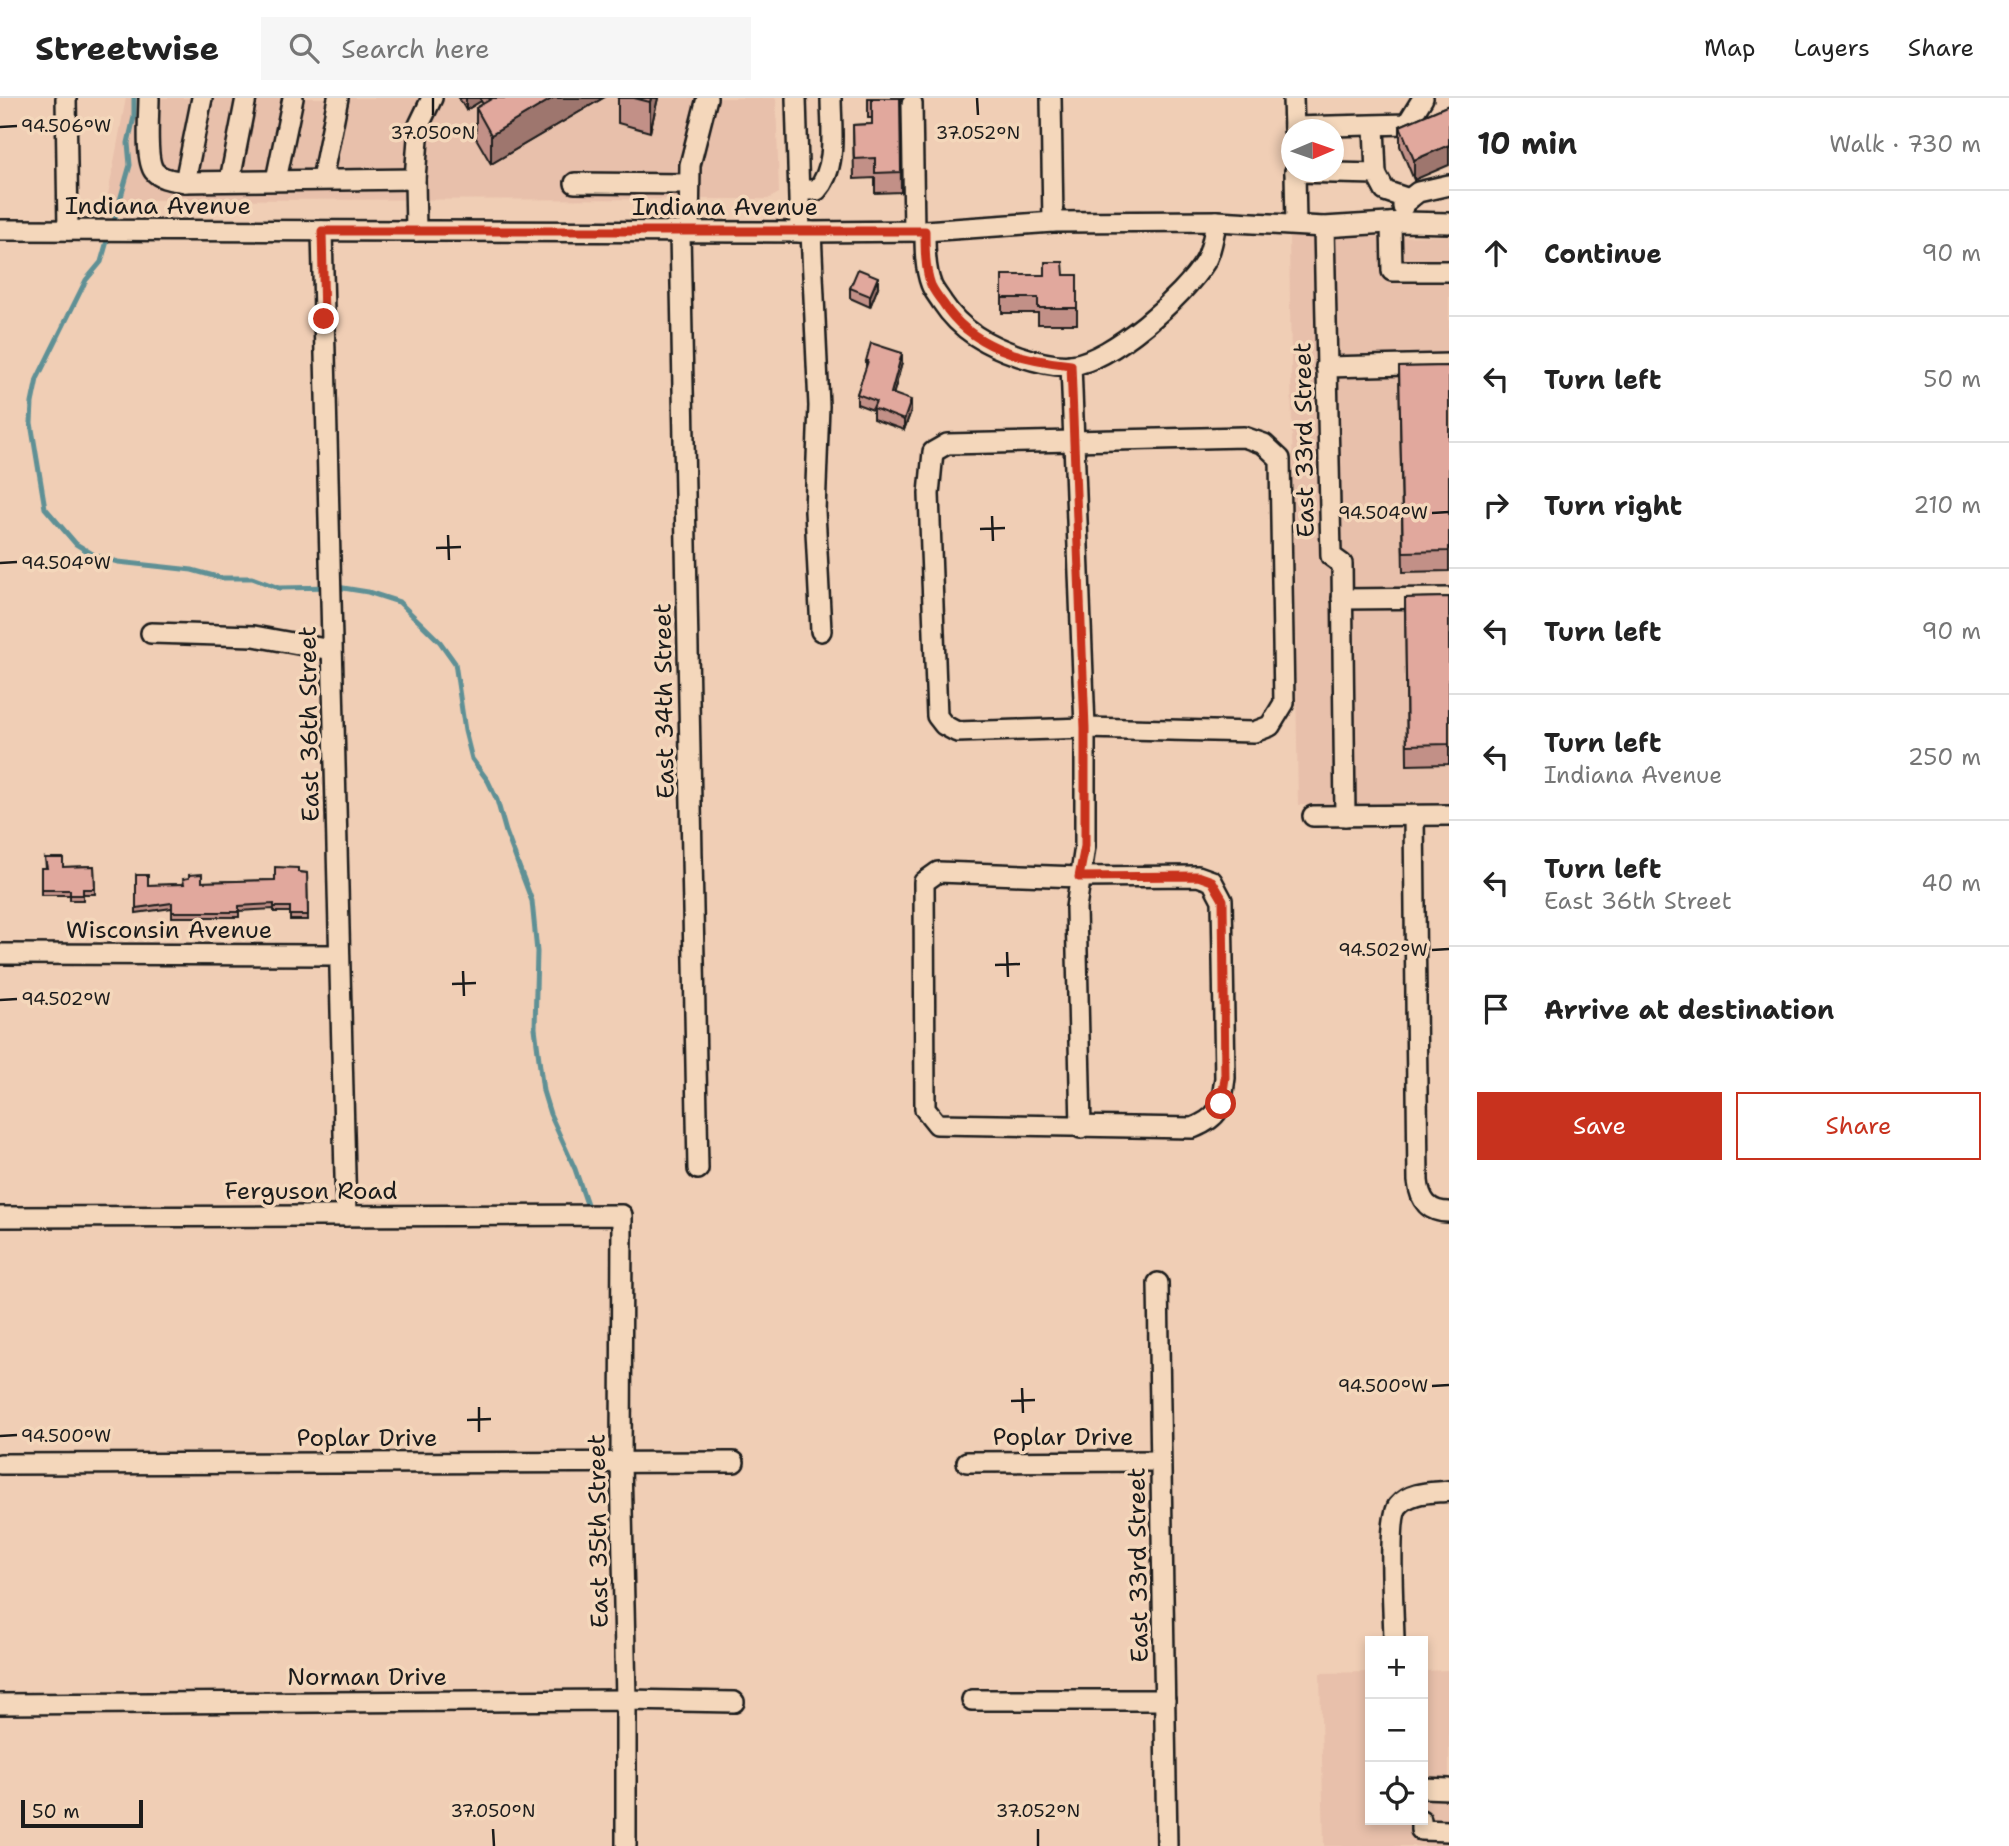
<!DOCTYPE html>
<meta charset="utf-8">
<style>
body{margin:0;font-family:"Shantell Sans",sans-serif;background:#f6f6f6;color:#222}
.controls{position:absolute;right:21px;bottom:21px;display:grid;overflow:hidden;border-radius:0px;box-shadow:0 4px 10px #0003}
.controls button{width:63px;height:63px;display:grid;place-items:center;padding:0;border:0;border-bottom:2px solid #e0e0e0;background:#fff;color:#222;font:35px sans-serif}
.compass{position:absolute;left:1281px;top:21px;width:63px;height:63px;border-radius:50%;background:#fff;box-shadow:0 4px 10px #0003;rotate:88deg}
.scale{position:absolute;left:21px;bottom:18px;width:122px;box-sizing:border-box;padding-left:7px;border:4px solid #1c1c1c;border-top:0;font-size:19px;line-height:24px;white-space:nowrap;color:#1c1c1c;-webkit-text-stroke:5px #f4d7bb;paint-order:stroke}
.stop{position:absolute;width:21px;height:21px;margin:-16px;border:5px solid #c8321e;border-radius:50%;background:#fff}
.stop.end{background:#c8321e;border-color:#fff;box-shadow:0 2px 7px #0008}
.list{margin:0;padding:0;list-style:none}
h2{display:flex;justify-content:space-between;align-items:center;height:91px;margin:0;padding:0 28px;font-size:30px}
h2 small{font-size:23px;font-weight:400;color:#767676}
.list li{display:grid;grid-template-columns:46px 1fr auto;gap:21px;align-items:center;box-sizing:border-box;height:126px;padding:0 28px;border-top:2px solid #e0e0e0}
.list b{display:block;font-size:26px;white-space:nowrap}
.list p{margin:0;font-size:23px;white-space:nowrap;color:#767676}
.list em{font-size:23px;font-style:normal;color:#767676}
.actions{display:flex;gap:14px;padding:21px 28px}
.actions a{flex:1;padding:16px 0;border:2px solid #c8321e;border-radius:0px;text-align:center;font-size:24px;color:#c8321e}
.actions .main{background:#c8321e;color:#fff}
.icon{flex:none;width:38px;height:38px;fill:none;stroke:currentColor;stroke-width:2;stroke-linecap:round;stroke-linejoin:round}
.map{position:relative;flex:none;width:1449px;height:1748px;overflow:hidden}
header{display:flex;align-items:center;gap:42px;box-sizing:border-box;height:98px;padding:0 35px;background:#fff;border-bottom:2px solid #e0e0e0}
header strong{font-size:33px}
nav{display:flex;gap:38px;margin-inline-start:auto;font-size:24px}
.search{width:490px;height:63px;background:#f6f6f6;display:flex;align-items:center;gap:18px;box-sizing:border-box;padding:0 24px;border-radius:0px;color:#767676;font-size:26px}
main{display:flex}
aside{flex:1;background:#fff}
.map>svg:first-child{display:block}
.built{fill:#e8c0ab}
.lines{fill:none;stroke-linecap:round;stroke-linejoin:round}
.stream{stroke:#5f9095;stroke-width:5}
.minor-casing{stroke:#1c1c1c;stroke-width:24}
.minor{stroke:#f4d7bb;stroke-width:19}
.wall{fill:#c29087;stroke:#1c1c1c;stroke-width:2}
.shaded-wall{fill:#9e766e;stroke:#1c1c1c;stroke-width:2}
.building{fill:#e1a89d;stroke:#1c1c1c;stroke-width:2}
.route{stroke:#c8321e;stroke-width:9}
.ticks{fill:none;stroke:#1c1c1c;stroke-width:2.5}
.labels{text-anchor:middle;stroke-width:7;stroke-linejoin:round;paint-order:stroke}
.street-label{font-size:24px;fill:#1c1c1c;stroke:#f4d7bb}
.ticks-label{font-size:18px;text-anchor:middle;fill:#1c1c1c;stroke:#f4d7bb;stroke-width:7;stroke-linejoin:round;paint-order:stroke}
</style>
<header>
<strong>Streetwise</strong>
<div class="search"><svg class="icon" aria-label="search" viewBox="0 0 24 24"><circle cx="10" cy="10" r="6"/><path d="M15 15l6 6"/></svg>Search here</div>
<nav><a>Map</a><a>Layers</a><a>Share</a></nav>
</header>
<main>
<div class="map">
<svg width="1449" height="1748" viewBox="0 0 1449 1748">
<rect width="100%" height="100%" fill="#f0ceb5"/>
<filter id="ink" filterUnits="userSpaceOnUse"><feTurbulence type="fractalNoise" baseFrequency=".0143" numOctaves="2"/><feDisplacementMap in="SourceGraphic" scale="14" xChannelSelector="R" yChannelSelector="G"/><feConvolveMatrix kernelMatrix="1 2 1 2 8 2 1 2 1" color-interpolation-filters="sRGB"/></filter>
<g filter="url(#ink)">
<!-- built -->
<g class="built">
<polygon points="126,0 776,0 779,95 768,101 107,102"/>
<polygon points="1449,138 1449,706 1298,707 1289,139"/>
<polygon points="1449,1572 1449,1748 1324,1748 1320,1575 1370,1574 1370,1722 1423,1722 1423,1573"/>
</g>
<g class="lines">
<!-- stream -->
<g class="stream">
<polyline points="113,127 130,67 128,45 134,19 134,0"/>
<polyline points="109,136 101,164 86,182 37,281 32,305 31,325 45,410 76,446 94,457 118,464 192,472 221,480 252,480 279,490 337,489 368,494 399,504 440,544 455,565 465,633 472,661 488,683 497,702 506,734 532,803 537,854 535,930 543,993 550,1016 575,1071 589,1112"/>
</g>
<!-- minor casing -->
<g class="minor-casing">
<g id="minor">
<polyline points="66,0 68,132"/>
<path d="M149,0C149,16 145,61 154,73C161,82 175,82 185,84L415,81"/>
<polyline points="796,0 800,134"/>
<polyline points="1051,0 1053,124"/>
<polyline points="1293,0 1294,32"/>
<polyline points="912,6 914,133"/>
<polyline points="1374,28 1376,76"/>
<polyline points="1294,29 1407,26 1423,0"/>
<polyline points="1295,74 1376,76 1385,93 1409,101"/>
<polyline points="1295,74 1296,126"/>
<polyline points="322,81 338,0"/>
<polyline points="230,82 246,0"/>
<polyline points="276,82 293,0"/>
<polyline points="185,84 202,0"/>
<polyline points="575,85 689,86"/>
<path d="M799,92H817C838,69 831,29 831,0"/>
<polyline points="1403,109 1403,106 1418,94 1449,87"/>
<polyline points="1391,125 1392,173 1449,173"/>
<polyline points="1324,129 1331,458 1342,466 1345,718"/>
<polyline points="0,132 811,134 925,133 1053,124 1217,123 1324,129 1404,124 1449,125"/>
<polyline points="322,133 346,1118"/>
<polyline points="416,133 415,81 419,27 432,0"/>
<polyline points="689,133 690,67 707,0"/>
<path d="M925,133C925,150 925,170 931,186C933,192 939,199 942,204C961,233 987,247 1019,258C1034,263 1056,269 1072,267C1112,262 1184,198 1205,164C1212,153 1213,136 1217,123"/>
<polyline points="680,134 698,1071"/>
<polyline points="811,134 819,308 815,413 821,533"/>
<polyline points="1071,267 1085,630 1085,748 1076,810 1081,1030"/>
<polyline points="1326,269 1449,266"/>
<polygon points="1244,339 1264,346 1280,361 1284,605 1270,628 1254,634 1085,630 957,634 944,627 937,618 929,396 933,354 947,346"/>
<polyline points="1342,501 1449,500"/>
<polyline points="151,535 254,538 331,552"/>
<polyline points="1313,718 1449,717"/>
<path d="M1414,718L1418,1083C1420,1103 1429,1114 1449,1114"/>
<path d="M938,774L1079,779L1198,778L1212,783L1222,802L1225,980C1221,1008 1222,1018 1193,1030L937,1026L925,1011L924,784Z"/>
<polyline points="0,856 339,857"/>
<polyline points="0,1119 622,1117 621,1364 626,1602 626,1748"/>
<polyline points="1158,1185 1167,1748"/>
<polyline points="967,1364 1160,1363"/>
<polyline points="0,1366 734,1364"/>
<path d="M1394,1543C1394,1520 1387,1422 1398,1408C1410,1393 1432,1395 1449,1393"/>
<polyline points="972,1602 1165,1602"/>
<polyline points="0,1606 626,1602 734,1604"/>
<polyline points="1423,1690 1449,1691"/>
<polyline points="1421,1722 1421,1732 1449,1733"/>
</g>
</g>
<!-- minor -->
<use href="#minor" class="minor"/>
</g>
<!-- wall -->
<g class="wall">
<polygon points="459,0 603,0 491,66 476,40 476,10 483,6 481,3 466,12"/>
<polygon points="618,0 658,0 650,34 618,25"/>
<polygon points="868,0 903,0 900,5 901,94 875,95 875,80 854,81 853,27 872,26 872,20 868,20"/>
<polygon points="1449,7 1414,82 1400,48 1400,28"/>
<polygon points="1002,177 1077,177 1077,226 1038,226 1038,215 1002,215"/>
<polygon points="878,189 870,209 850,200 850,190"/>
<polygon points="866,263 902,265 893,296 911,313 904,332 873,321 873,312 857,306 857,296 866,270"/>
<polygon points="1449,268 1449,473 1403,474 1399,269"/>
<polygon points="1449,499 1449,666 1407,667 1405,500"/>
<polygon points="45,760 63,769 94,768 95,796 83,796 83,802 70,802 70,797 41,797 41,770 46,770"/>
<polygon points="298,774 307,775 308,822 290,822 290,814 274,814 274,811 239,813 239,819 172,819 172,810 136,815 136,777 148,787 183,786 202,784 275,782"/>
</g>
<!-- shaded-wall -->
<g class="shaded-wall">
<polygon points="466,0 481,0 481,3 466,12"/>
<polygon points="553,0 603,0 491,66 491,37"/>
<polygon points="651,0 658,0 650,34 650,4"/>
<polygon points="1449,47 1449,67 1414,82 1414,62"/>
<polygon points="878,179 878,189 870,209 870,198"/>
<polygon points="902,255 902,265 891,305 891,295"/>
<polygon points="911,302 911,313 904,332 904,322"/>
</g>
<!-- building -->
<g class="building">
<polygon points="493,0 553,0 491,37 476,10"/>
<polygon points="634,0 651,0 650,4"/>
<polygon points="872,0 900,0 901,74 875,75 875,60 854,61 853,27 872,26"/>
<polygon points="1449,7 1449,47 1414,62 1400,28"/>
<polygon points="1045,164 1063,164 1064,177 1077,177 1077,210 1038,210 1038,200 1002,200 1002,177 1045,177"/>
<polygon points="858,171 878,179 870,198 850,190"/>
<polygon points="871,245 902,255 891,295 911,302 904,322 873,310 876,303 857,296 868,263 866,263"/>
<polygon points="1449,268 1449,453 1403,454 1399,269"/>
<polygon points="1449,499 1449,646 1407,647 1405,500"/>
<polygon points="45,760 63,760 63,769 94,768 95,791 83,791 83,797 70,797 70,792 41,792 41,770 47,770"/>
<polygon points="275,769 298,770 298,774 307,775 308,817 290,817 290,809 274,809 274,806 239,808 239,814 172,814 172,805 136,810 136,777 148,777 148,787 184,786 183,781 189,780 189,777 202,776 202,784 275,782"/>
</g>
</g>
<g class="lines" filter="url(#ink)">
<!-- route -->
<path class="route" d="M324,221L322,133H925C925,150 925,171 931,187C934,193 939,200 943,205C971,249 1022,262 1071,267L1085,630V748L1079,779L1198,778L1212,783L1223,802L1225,980L1221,1006"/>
</g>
<!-- ticks -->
<path class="ticks" d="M433,0V17M977,0L978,17M0,29L17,28M1432,415L1449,414M992,418L993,443M980,431L1005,430M448,437L449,462M436,450L461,449M0,465L17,464M1432,852L1449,851M1007,854L1008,879M995,867L1020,866M463,873L464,898M452,886L476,885M0,902L17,901M1432,1288L1449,1287M1022,1290L1023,1315M1011,1303L1035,1302M479,1309V1334M467,1322L491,1321M0,1338L17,1337M493,1731L494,1748M1038,1731V1748"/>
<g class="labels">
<!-- street labels -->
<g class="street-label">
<text x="158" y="116">Indiana Avenue</text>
<text x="725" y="117">Indiana Avenue</text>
<text transform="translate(1304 342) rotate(-91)" y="8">East 33rd Street</text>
<text transform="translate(664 603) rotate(-91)" y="8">East 34th Street</text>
<text transform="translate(309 626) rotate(-91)" y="8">East 36th Street</text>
<text x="169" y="840">Wisconsin Avenue</text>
<text x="311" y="1101">Ferguson Road</text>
<text x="1063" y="1347">Poplar Drive</text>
<text x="367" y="1348">Poplar Drive</text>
<text transform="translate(598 1433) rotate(-91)" y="8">East 35th Street</text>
<text transform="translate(1138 1467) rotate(-91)" y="8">East 33rd Street</text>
<text x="367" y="1587">Norman Drive</text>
</g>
</g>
<g class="ticks-label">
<text x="66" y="34">94.506°W</text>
<text x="433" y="41">37.050°N</text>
<text x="978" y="41">37.052°N</text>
<text x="1383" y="421">94.504°W</text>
<text x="66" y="471">94.504°W</text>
<text x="1383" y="858">94.502°W</text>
<text x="66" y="907">94.502°W</text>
<text x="1383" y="1294">94.500°W</text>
<text x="66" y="1344">94.500°W</text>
<text x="493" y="1719">37.050°N</text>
<text x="1038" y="1719">37.052°N</text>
</g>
</svg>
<div class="controls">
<button>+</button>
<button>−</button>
<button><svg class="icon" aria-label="locate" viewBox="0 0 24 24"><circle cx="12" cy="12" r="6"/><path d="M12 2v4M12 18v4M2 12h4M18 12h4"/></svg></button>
</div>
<svg class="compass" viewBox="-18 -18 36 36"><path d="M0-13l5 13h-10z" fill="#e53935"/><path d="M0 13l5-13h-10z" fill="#767676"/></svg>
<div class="scale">50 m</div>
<div class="stop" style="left:1221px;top:1006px"></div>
<div class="stop end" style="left:324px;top:221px"></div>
</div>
<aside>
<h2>10 min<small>Walk · 730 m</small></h2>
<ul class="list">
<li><svg class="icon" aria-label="ahead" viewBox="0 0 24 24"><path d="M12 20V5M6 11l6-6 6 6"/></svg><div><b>Continue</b></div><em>90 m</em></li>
<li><svg class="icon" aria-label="left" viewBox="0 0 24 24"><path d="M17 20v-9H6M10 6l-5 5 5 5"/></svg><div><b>Turn left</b></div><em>50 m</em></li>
<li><svg class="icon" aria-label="right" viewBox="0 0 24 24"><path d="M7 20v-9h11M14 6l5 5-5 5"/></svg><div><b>Turn right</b></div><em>210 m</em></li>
<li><svg class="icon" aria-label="left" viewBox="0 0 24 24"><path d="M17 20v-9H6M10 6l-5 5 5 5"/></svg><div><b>Turn left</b></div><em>90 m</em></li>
<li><svg class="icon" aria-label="left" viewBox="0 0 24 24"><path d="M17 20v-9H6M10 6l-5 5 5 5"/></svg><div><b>Turn left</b><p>Indiana Avenue</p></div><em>250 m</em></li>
<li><svg class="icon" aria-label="left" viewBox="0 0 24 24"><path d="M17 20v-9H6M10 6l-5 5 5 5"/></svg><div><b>Turn left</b><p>East 36th Street</p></div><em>40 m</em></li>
<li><svg class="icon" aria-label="arrive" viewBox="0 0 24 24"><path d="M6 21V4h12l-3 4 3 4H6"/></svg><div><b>Arrive at destination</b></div></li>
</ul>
<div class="actions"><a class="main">Save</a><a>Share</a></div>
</aside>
</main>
